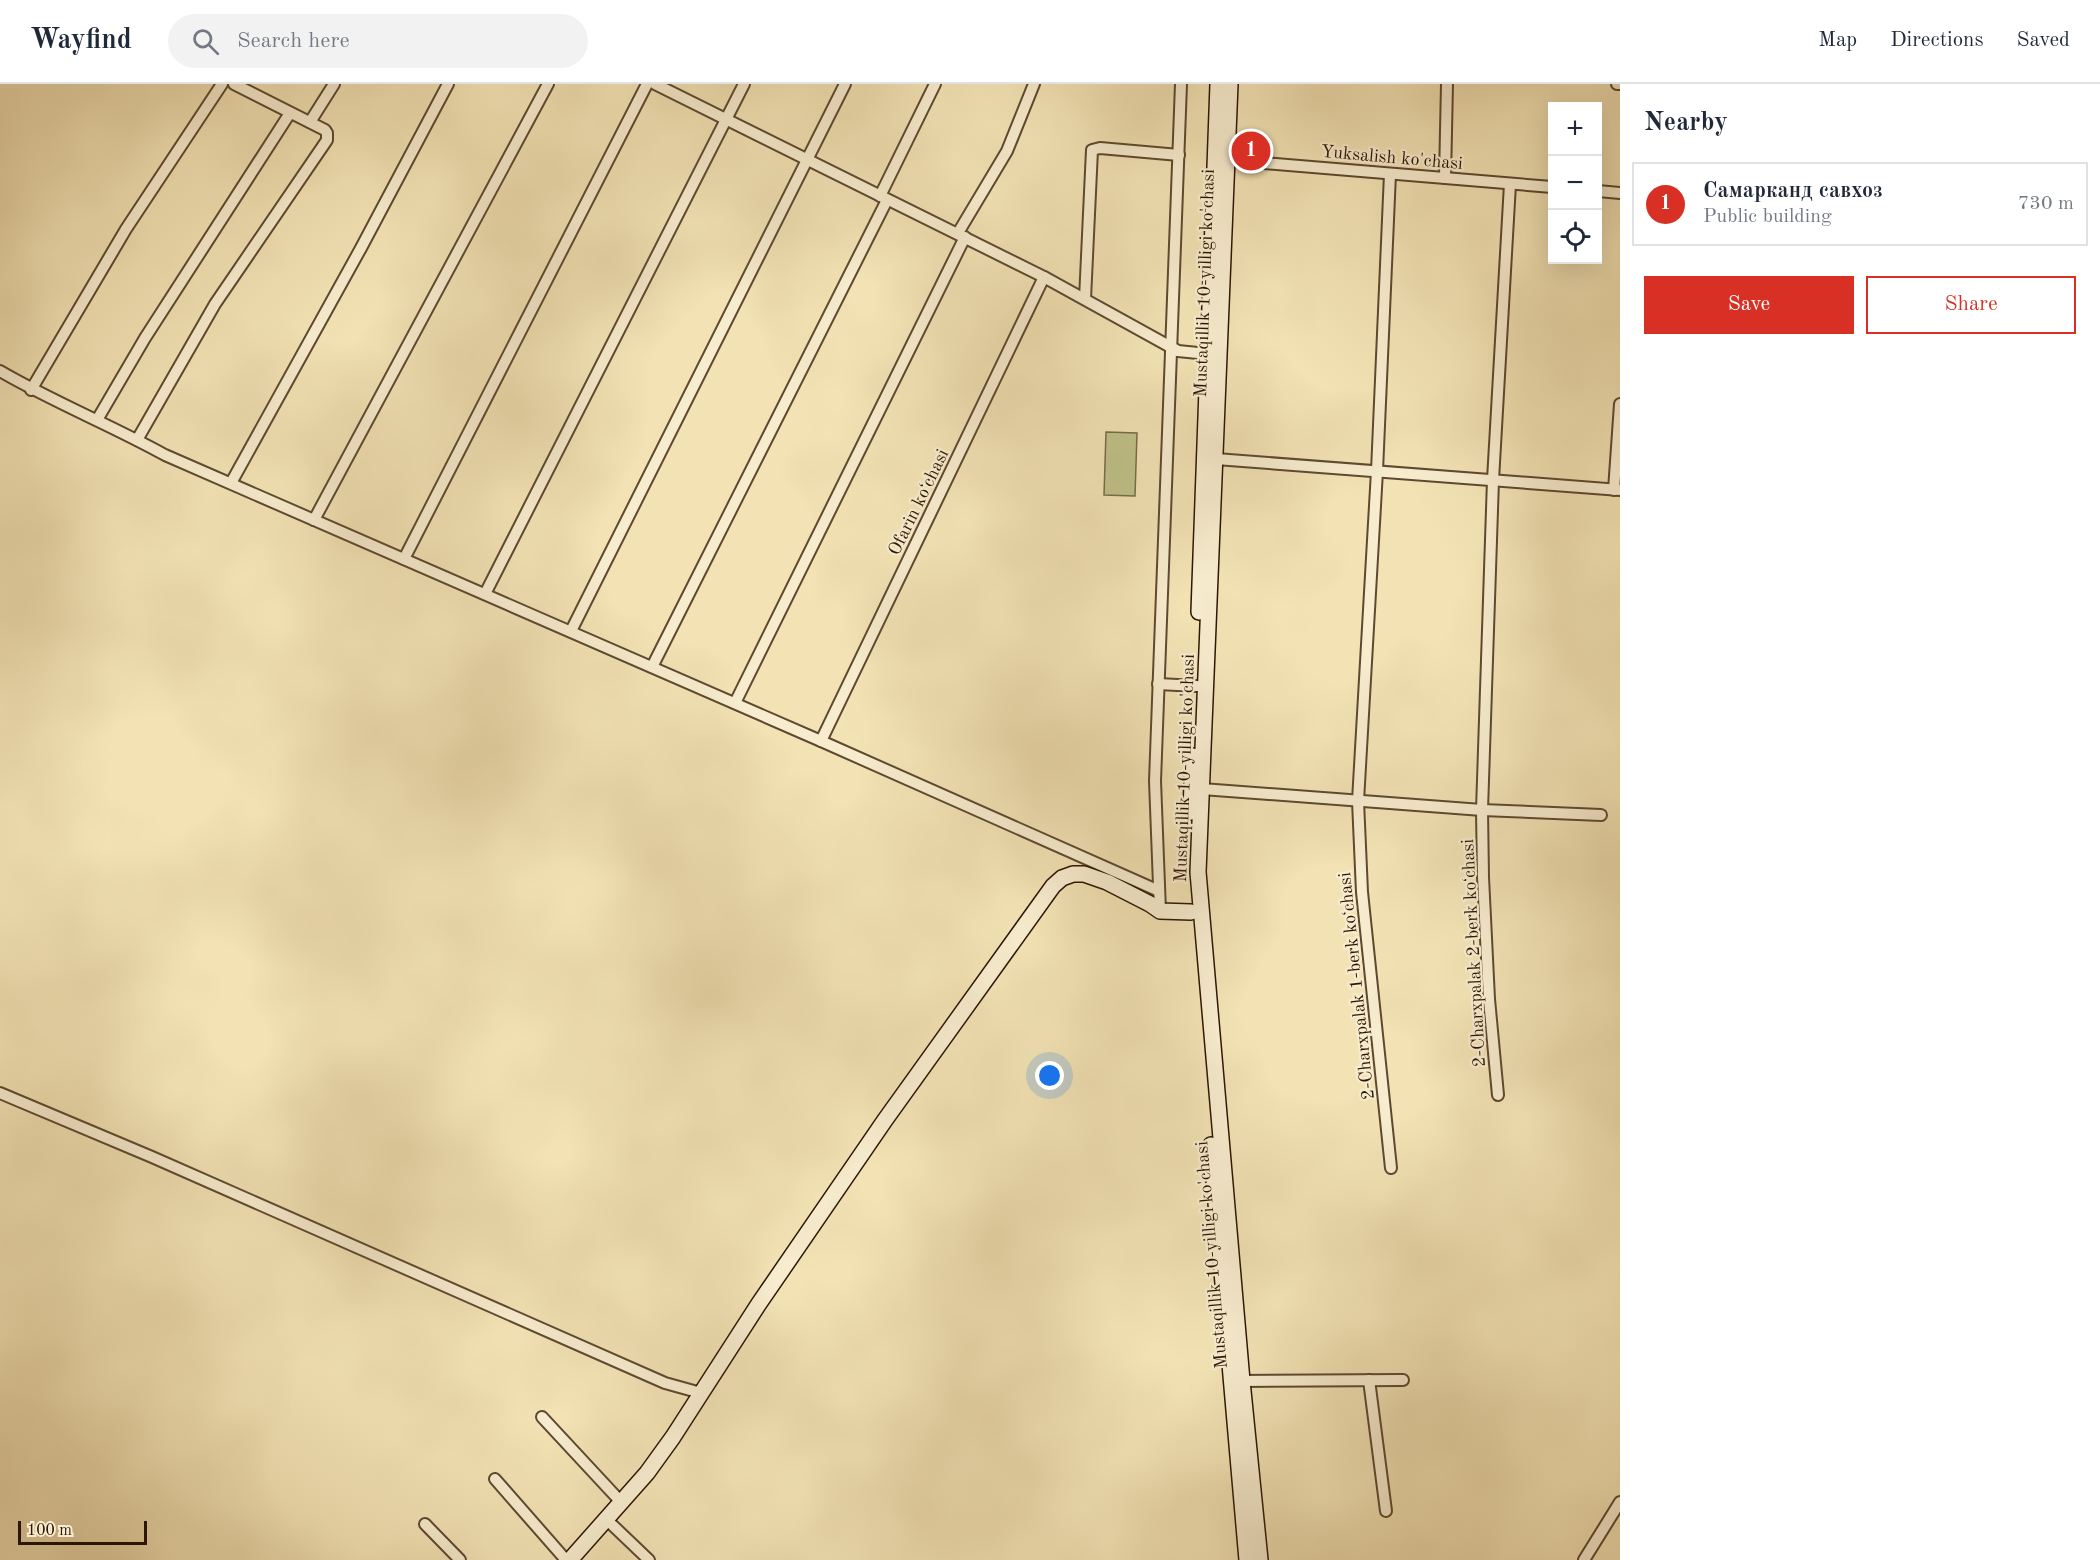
<!DOCTYPE html>
<meta charset="utf-8">
<style>
body{margin:0;font-family:"Old Standard TT",serif;background:#f2f2f3;color:#1f2937}
.controls{position:absolute;right:18px;top:18px;display:grid;overflow:hidden;border-radius:0px;box-shadow:0 6px 24px #0002}
.controls button{width:54px;height:54px;display:grid;place-items:center;padding:0;border:0;border-bottom:2px solid #e0e1e3;background:#fff;color:#1f2937;font:30px sans-serif}
.scale{position:absolute;left:18px;bottom:15px;width:129px;box-sizing:border-box;padding-left:6px;border:3px solid #2d1604;border-top:0;font-size:16px;line-height:21px;white-space:nowrap;color:#2d1604;-webkit-text-stroke:4px #f7ecce;paint-order:stroke}
.you{position:absolute;left:1050px;top:992px;width:21px;height:21px;margin:-15px;border:4px solid #fff;border-radius:50%;background:#1a73e8;box-shadow:0 0 0 9px #1a73e833}
.badge{display:grid;place-items:center;width:39px;height:39px;border-radius:50%;background:#d93025;color:#fff;font-size:20px;font-weight:700}
.pin{position:absolute;translate:-50% -50%;border:3px solid #fff;box-shadow:0 2px 6px #0006}
.list{margin:0;padding:0;list-style:none}
h2{display:flex;justify-content:space-between;align-items:center;height:78px;margin:0;padding:0 24px;font-size:26px}
h2 small{font-size:20px;font-weight:400;color:#747a83}
.list li{display:grid;grid-template-columns:39px 1fr auto;gap:18px;align-items:center;box-sizing:border-box;height:84px;margin:0 12px 12px;padding:0 12px;border:2px solid #e0e1e3;border-radius:0px}
.list b{display:block;font-size:22px;white-space:nowrap}
.list p{margin:0;font-size:20px;white-space:nowrap;color:#747a83}
.list em{font-size:20px;font-style:normal;color:#747a83}
.actions{display:flex;gap:12px;padding:18px 24px}
.actions a{flex:1;padding:14px 0;border:2px solid #d93025;border-radius:0px;text-align:center;font-size:21px;color:#d93025}
.actions .main{background:#d93025;color:#fff}
.icon{flex:none;width:33px;height:33px;fill:none;stroke:currentColor;stroke-width:2;stroke-linecap:round;stroke-linejoin:round}
.map{position:relative;flex:none;width:1620px;height:1476px;overflow:hidden}
header{display:flex;align-items:center;gap:36px;box-sizing:border-box;height:84px;padding:0 30px;background:#fff;border-bottom:2px solid #e0e1e3}
header strong{font-size:28px}
nav{display:flex;gap:33px;margin-inline-start:auto;font-size:21px}
.search{width:420px;height:54px;background:#f2f2f3;display:flex;align-items:center;gap:15px;box-sizing:border-box;padding:0 21px;border-radius:33px;color:#747a83;font-size:22px}
main{display:flex}
aside{flex:1;background:#fff}
.map>svg:first-child{display:block}
.green{fill:#bfc28a;stroke:#766c47;stroke-width:1.5}
.lines{fill:none;stroke-linecap:round;stroke-linejoin:round}
.street-casing{stroke:#5e4930;stroke-width:14}
.secondary-casing{stroke:#2d1604;stroke-width:18}
.street{stroke:#f7ecce;stroke-width:10}
.secondary{stroke:#f7ecce;stroke-width:15}
.labels{text-anchor:middle;stroke-width:4.5;stroke-linejoin:round;paint-order:stroke}
.street-label{font-size:18px;fill:#2d1604;stroke:#f7ecce}
</style>
<header>
<strong>Wayfind</strong>
<div class="search"><svg class="icon" aria-label="search" viewBox="0 0 24 24"><circle cx="10" cy="10" r="6"/><path d="M15 15l6 6"/></svg>Search here</div>
<nav><a>Map</a><a>Directions</a><a>Saved</a></nav>
</header>
<main>
<div class="map">
<svg width="1620" height="1476" viewBox="0 0 1620 1476">
<rect width="100%" height="100%" fill="#f2e2b4"/>
<filter id="stains"><feTurbulence type="fractalNoise" baseFrequency=".00333" numOctaves="4"/><feColorMatrix values="0 0 0 0 .2 0 0 0 0 .09 0 0 0 0 .02 0 0 0 .5 -.17"/></filter>
<radialGradient id="worn" r=".72"><stop offset=".6" stop-color="#630" stop-opacity="0"/><stop offset="1" stop-color="#630" stop-opacity=".3"/></radialGradient>
<!-- green -->
<polygon class="green" points="1106,348 1137,349 1135,412 1104,411"/>
<g class="lines">
<!-- street casing -->
<g class="street-casing">
<g id="street">
<polyline points="655,0 1044,193 1178,267 1208,270"/>
<polyline points="1617,0 1620,0"/>
<polyline points="310,38 334,0"/>
<polyline points="1228,76 1552,103"/>
<polyline points="1390,90 1377,387 1358,717 1362,808 1391,1084"/>
<polyline points="1445,94 1447,0"/>
<polyline points="1598,107 1620,109"/>
<polyline points="880,112 935,0"/>
<polyline points="958,149 1007,67 1034,0"/>
<polyline points="1085,215 1092,66 1100,64 1179,71"/>
<path d="M0,287C53,318 111,341 165,371L821,657L1159,807"/>
<polyline points="31,306 126,145 222,0"/>
<polyline points="97,336 145,254 290,29"/>
<polyline points="137,356 215,220 327,56 327,49 325,46 234,0"/>
<polyline points="1216,375 1620,406"/>
<polyline points="231,399 361,164 448,0"/>
<polyline points="1614,406 1620,320"/>
<polyline points="314,436 548,0"/>
<polyline points="404,475 647,0"/>
<polyline points="485,510 744,0"/>
<polyline points="571,547 845,0"/>
<polyline points="652,583 887,116"/>
<polyline points="1158,600 1197,602"/>
<polyline points="735,619 965,153"/>
<polyline points="821,657 1044,193"/>
<polyline points="1202,705 1482,726 1601,731"/>
<polyline points="1160,827 1155,697 1181,0"/>
<polyline points="0,1009 152,1073 665,1299 701,1309"/>
<polyline points="1498,1011 1489,915 1483,793 1482,726 1493,396 1510,100"/>
<polyline points="1369,1296 1386,1427"/>
<polyline points="1237,1297 1403,1296"/>
<polyline points="542,1333 621,1418"/>
<polyline points="495,1395 566,1476"/>
<polyline points="606,1435 649,1476"/>
<polyline points="425,1440 460,1476"/>
<polyline points="1584,1476 1620,1418"/>
</g>
</g>
<!-- secondary casing -->
<g class="secondary-casing">
<g id="secondary">
<polyline points="1230,0 1198,788 1242,1297 1260,1476"/>
<polyline points="1199,528 1218,0"/>
<polyline points="1191,728 1193,672"/>
<polyline points="1211,1061 1247,1476"/>
<polyline points="570,1476 647,1389 673,1353 758,1221 885,1036 1053,802 1062,794 1073,790 1084,790 1107,798 1150,820 1160,827 1191,828"/>
</g>
</g>
<!-- street -->
<use href="#street" class="street"/>
<!-- secondary -->
<use href="#secondary" class="secondary"/>
</g>
<g class="labels">
<!-- street labels -->
<g class="street-label">
<text transform="translate(1392 73) rotate(5)" y="6">Yuksalish ko'chasi</text>
<text transform="translate(1204 199) rotate(-88)" y="6">Mustaqillik 10-yilligi ko'chasi</text>
<text transform="translate(918 418) rotate(-64)" y="6">Ofarin koʻchasi</text>
<text transform="translate(1184 684) rotate(-88)" y="6">Mustaqillik 10-yilligi ko'chasi</text>
<text transform="translate(1473 869) rotate(-93)" y="6">2-Charxpalak 2-berk koʻchasi</text>
<text transform="translate(1356 902) rotate(-96)" y="6">2-Charxpalak 1-berk koʻchasi</text>
<text transform="translate(1211 1171) rotate(-95)" y="6">Mustaqillik 10-yilligi ko'chasi</text>
</g>
</g>
<rect width="100%" height="100%" filter="url(#stains)"/>
<rect width="100%" height="100%" fill="url(#worn)"/>
</svg>
<div class="controls">
<button>+</button>
<button>−</button>
<button><svg class="icon" aria-label="locate" viewBox="0 0 24 24"><circle cx="12" cy="12" r="6"/><path d="M12 2v4M12 18v4M2 12h4M18 12h4"/></svg></button>
</div>
<div class="scale">100 m</div>
<div class="you"></div>
<div class="pin badge" style="left:1251px;top:67px">1</div>
</div>
<aside>
<h2>Nearby<small></small></h2>
<ul class="list">
<li><span class="badge">1</span><div><b>Самарканд савхоз</b><p>Public building</p></div><em>730 m</em></li>
</ul>
<div class="actions"><a class="main">Save</a><a>Share</a></div>
</aside>
</main>
